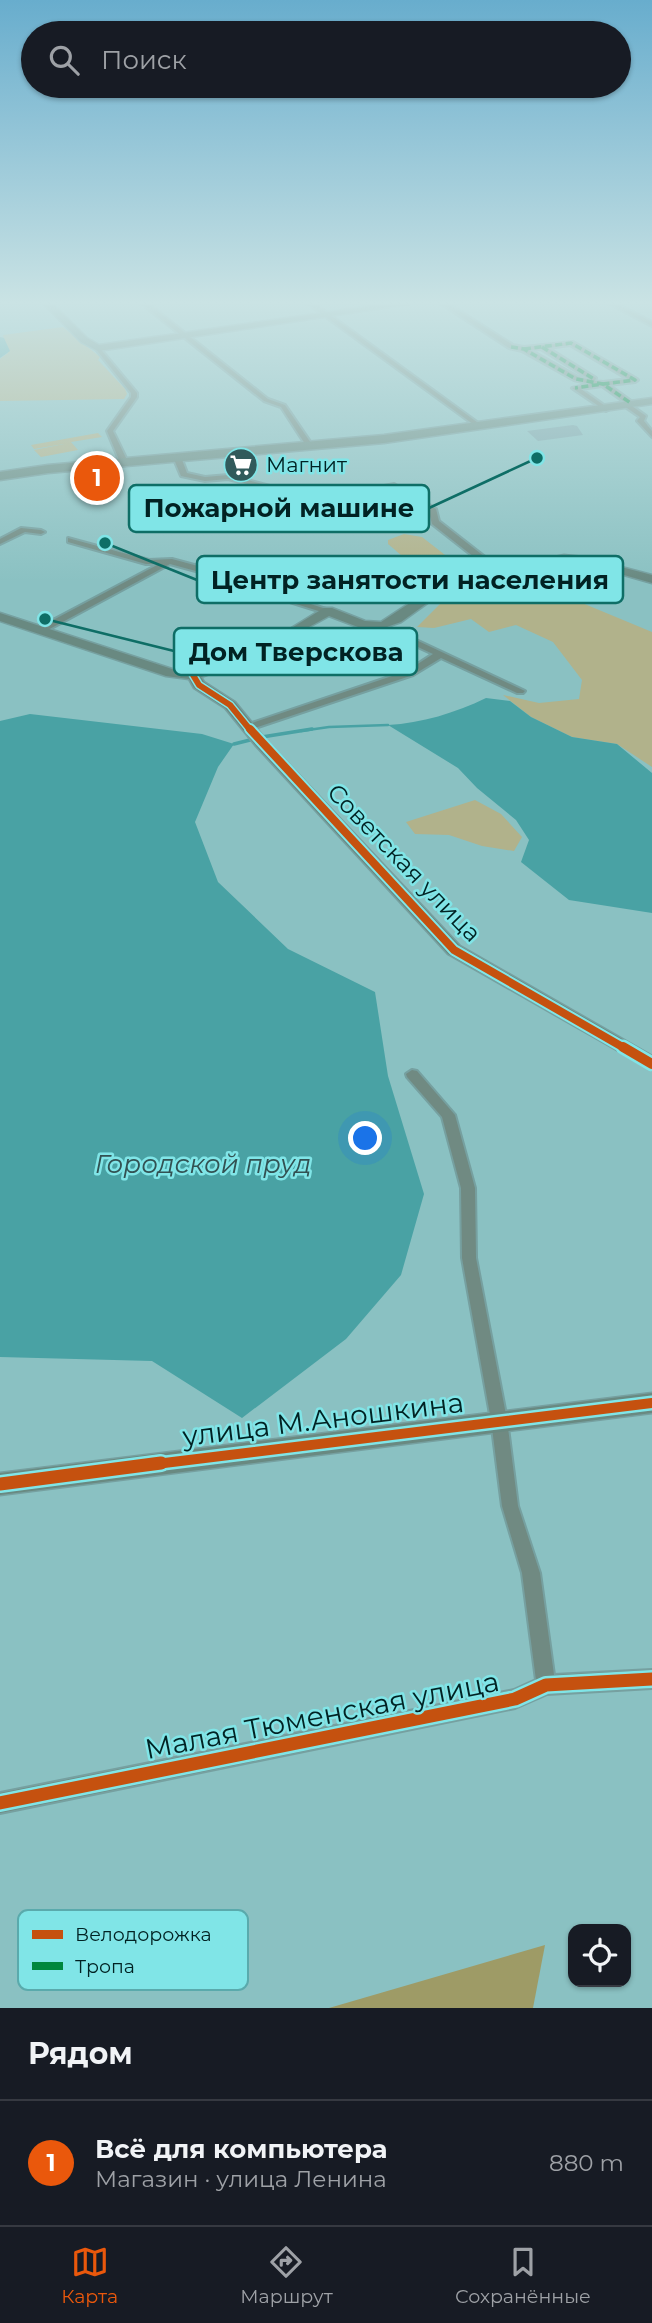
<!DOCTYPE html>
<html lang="ru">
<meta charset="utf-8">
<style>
body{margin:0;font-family:Montserrat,sans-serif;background:#20242c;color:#f1f3f6}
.controls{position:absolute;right:21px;bottom:21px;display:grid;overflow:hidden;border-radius:14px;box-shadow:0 2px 5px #0004}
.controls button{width:63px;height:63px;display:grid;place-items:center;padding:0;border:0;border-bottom:2px solid #363941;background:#171b24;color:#f1f3f6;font:35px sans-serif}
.you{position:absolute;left:366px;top:1139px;width:24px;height:24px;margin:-18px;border:5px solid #fff;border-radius:50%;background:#1a73e8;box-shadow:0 0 0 10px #1a73e833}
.badge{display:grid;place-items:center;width:46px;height:46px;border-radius:50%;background:#ea580c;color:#fff;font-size:23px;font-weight:700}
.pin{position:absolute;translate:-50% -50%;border:4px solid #fff;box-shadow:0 2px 7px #0006}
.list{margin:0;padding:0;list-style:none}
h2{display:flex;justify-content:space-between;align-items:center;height:91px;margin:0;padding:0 28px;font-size:30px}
h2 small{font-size:23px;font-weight:400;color:#9ea1a6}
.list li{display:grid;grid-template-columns:46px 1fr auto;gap:21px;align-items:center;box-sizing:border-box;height:126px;padding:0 28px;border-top:2px solid #363941}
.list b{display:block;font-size:26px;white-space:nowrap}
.list p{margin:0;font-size:23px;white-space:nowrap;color:#9ea1a6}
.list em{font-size:23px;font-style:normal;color:#9ea1a6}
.icon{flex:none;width:38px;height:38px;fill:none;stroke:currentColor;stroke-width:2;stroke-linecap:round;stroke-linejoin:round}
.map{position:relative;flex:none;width:652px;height:2008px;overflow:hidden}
.search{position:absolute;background:#171b24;box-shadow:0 2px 5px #0004;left:21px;right:21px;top:21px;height:77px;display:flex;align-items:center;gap:18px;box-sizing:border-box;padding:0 24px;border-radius:38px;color:#9ea1a6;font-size:26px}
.sheet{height:217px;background:#171b24}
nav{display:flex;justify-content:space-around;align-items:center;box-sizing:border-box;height:98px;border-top:2px solid #363941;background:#171b24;font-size:19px;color:#9ea1a6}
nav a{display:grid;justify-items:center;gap:4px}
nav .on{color:#ea580c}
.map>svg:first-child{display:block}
.green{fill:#b1b28b}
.forest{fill:#9e9b66}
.water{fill:#49a2a4}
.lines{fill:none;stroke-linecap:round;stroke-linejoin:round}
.stream-far1{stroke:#49a2a4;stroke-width:2.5}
.stream{stroke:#49a2a4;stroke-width:3.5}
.river{fill:#49a2a4;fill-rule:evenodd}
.building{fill:#7da8ad}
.street-casing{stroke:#76a0a0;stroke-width:4}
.secondary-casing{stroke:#76a0a0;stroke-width:3}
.primary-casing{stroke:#76a0a0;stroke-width:3}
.street{fill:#708a82;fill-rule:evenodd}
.secondary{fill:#698981;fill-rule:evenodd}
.primary{fill:#6a8e86;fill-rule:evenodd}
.quiet{stroke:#00873e;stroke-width:3.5;stroke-dasharray:7 3.5;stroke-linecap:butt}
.cycleway-far3-casing{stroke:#80e5e7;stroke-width:9}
.cycleway-far2-casing{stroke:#80e5e7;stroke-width:12}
.cycleway-far1-casing{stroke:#80e5e7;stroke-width:15}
.cycleway-casing{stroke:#80e5e7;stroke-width:18}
.cycleway-far3{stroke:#c5510f;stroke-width:6}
.cycleway-far2{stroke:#c5510f;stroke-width:8}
.cycleway-far1{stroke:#c5510f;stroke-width:10}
.cycleway{stroke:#c5510f;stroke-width:13}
.labels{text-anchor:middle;stroke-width:5;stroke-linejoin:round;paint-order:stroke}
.far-poi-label{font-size:21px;fill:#012223;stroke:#80e5e7;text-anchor:start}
.street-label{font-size:24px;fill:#012223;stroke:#80e5e7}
.water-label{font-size:26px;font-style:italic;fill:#325152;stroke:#80e5e7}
.near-street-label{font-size:28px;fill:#012223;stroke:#80e5e7}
.key{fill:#80e5e7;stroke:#5aaaac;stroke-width:2}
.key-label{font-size:19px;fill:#012223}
.leader{fill:none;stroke:#0e6e66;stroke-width:2.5}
.callout-dot{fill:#0e6e66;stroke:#80e5e7;stroke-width:2.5}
.callout{fill:#80e5e7;stroke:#0e6e66;stroke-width:2.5}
.callout-label{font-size:26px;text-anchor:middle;font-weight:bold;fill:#012223}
</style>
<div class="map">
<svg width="652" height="2008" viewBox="0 0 652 2008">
<rect width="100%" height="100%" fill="#8ac1c2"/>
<!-- green -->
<g class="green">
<polygon points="63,327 100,357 98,360 125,389 127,394 124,399 0,401 0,359 8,353 3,335"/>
<polygon points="98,433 102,437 71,442 78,450 41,457 34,450 64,444 34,449 31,445"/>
<path d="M404,534L422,537L458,565L459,569C431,588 409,561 388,544V540Z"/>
<polygon points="534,583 652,632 652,767 617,744 572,737 531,717 503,695 539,703 579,699 582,680 553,642 516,625 489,632 471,619 434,628 417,627 441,603"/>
<polygon points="475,800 501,814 522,837 514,851 482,846 449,835 415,834 406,822"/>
</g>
<!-- forest -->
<polygon class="forest" points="545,1945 533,2008 329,2008"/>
<!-- water -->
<g class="water">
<path d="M486,698L510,701L531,717L572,737L617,744L652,773V913L569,900L521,862L529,840L516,820L477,788L458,768L388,725C422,723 455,713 486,698Z"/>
<polygon points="30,714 202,734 234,744 218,767 195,822 218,882 288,949 375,992 388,1076 424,1194 401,1275 346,1339 242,1418 152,1361 0,1357 0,721"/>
</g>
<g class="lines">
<!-- stream-far1 -->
<polyline class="stream-far1" points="301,731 329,727 388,725"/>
<!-- stream -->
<g class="stream">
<polyline points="262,737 312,729"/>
<polyline points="234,744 254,739"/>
</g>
<!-- river -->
<polygon class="river" points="0,337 4,338 10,351 0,358"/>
</g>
<!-- building -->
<polygon class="building" points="573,425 577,426 583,435 538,441 527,431"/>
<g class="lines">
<!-- street casing -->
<g class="street-casing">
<g id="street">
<polygon points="138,301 145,301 268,399 285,405 313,446 311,447 307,447 281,407 264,401"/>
<polygon points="304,301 311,301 481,425 481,427 477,427"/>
<path d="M437,301H444L513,345L524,347L573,342L637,379L638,380L635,382L609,385L634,403V405L632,406L646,416L644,421L652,431V437L637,421L640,417L624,406V404L626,403L602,386L581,389L608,408V410L606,411L572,388L591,384L574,380L522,351L509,348ZM570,345L628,379L603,382L595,381L596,378L548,348ZM541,349L591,380L578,377L530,350Z"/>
<polygon points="604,301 612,301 652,322 652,326"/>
<polygon points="98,346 137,393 137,397 113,431 128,462 124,464 120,462 107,431 131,397 131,393 95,348"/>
<polygon points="177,455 181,457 187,473 205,477 228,475 320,499 394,484 436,509 439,521 494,564 520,574 516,576 488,568 432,524 429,512 390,488 320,503 228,479 205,481 181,476 173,457"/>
<polygon points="21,528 41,530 45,532 41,534 25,532 0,544 0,539"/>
<polygon points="68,538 149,560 172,559 235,576 247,583 332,611 325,613 241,587 229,580 170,564 44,632 38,632 38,628 159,564 146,564 68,542"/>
<polygon points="382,624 525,691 523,693 517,693 441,658 413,675 252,729 246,729 246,725 407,671 433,654 379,629 379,625"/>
<polygon points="412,1070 417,1071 455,1115 475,1188 476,1258 507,1420 518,1506 540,1573 554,1675 652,1670 652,1688 547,1694 515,1708 0,1813 0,1793 514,1690 536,1680 522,1573 502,1506 491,1420 462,1258 461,1188 442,1117 407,1077 406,1074"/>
</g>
</g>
<!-- secondary casing -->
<g class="secondary-casing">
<g id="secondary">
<polygon points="41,301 50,301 87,338 99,345 407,301 429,301 98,351 81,342"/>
<path d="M564,555L583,557L652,575V583L582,563L564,561L545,566L511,582L433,599L401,622L381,629L358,627L329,616L247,661L201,677L204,682L235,702L266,740L460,946L652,1056V1070L448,954L256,746L225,708L194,688L189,679L166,676L0,621V613L172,669C226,675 279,635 324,608H332L365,621L381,622L425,593L503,576L537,561Z"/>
<polygon points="652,1393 652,1413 0,1495 0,1473"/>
</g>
</g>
<!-- primary casing -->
<g class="primary-casing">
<polygon id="primary" points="652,398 652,404 384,443 48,473 0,480 0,472 48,465 384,435"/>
</g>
<!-- street -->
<use href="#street" class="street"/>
<!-- secondary -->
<use href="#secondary" class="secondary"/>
<!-- primary -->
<use href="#primary" class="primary"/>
<!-- quiet -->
<g class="quiet">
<polyline points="511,347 524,349 576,379 603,384 575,388"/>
<polyline points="542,347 594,379"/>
<polyline points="524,349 571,343 635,380 603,384 632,404"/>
</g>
<!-- cycleway-far3 casing -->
<g class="cycleway-far3-casing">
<polyline id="cycleway-far3" points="193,675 199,685 230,705 251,731"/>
</g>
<!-- cycleway-far2 casing -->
<g class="cycleway-far2-casing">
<polyline id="cycleway-far2" points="250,729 454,950 626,1049"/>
</g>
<!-- cycleway-far1 casing -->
<g class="cycleway-far1-casing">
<g id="cycleway-far1">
<polyline points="623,1047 652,1064"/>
<polyline points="148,1465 652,1403"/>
</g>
</g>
<!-- cycleway casing -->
<g class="cycleway-casing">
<g id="cycleway">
<polyline points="0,1484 161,1463"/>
<polyline points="0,1803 515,1699 546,1685 652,1679"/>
</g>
</g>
<!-- cycleway-far3 -->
<use href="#cycleway-far3" class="cycleway-far3"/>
<!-- cycleway-far2 -->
<use href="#cycleway-far2" class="cycleway-far2"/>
<!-- cycleway-far1 -->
<use href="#cycleway-far1" class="cycleway-far1"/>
<!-- cycleway -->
<use href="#cycleway" class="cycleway"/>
</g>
<!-- sky -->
<linearGradient id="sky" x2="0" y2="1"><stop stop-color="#68adcd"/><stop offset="0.52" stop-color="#cae3e4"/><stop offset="1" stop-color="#cae3e4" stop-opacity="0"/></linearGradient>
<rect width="652" height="582" fill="url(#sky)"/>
<!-- icons -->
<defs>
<g id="supermarket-disc" transform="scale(1.75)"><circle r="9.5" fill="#315a5b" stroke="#80e5e7"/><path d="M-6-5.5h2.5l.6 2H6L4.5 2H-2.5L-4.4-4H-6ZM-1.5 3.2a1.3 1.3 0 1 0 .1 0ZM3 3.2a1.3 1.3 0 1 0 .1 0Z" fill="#fff"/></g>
</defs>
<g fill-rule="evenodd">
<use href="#supermarket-disc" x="241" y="465"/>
</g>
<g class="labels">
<!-- far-poi labels -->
<g class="far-poi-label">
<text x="266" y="472">Магнит</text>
</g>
<!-- street labels -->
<g class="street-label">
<text transform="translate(404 863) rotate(46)" y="8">Советская улица</text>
</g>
<!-- water labels -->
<g class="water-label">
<text x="203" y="1173">Городской пруд</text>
</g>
<!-- near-street labels -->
<g class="near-street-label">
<text transform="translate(323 1419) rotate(-7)" y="10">улица М.Аношкина</text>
<text transform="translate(322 1715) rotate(-11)" y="10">Малая Тюменская улица</text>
</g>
</g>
<!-- legend -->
<rect x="18" y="1910" width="230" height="80" rx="10" class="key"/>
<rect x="32" y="1930" width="31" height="9" fill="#c5510f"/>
<rect x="32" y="1962" width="31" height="8" fill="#00873e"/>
<g class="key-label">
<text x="75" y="1941">Велодорожка</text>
<text x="75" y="1973">Тропа</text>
</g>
<!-- callouts -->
<path class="leader" d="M537 458L429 508M105 543L197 580M45 619L174 651"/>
<g class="callout-dot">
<circle cx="537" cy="458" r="7"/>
<circle cx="105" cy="543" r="7"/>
<circle cx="45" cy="619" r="7"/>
</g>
<g class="callout">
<rect x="129" y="485" width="300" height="47" rx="7"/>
<rect x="197" y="556" width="426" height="47" rx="7"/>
<rect x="174" y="628" width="243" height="47" rx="7"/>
</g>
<g class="callout-label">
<text x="279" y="517">Пожарной машине</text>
<text x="410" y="589">Центр занятости населения</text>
<text x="296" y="661">Дом Тверскова</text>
</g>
</svg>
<div class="controls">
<button><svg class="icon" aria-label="locate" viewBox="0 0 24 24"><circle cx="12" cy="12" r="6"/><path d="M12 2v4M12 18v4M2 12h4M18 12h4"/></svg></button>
</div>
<div class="you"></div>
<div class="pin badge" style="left:97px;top:478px">1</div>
<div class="search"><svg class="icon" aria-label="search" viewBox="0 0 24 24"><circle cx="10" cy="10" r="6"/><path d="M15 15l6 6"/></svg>Поиск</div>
</div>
<section class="sheet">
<h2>Рядом<small></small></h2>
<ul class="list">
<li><span class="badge">1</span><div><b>Всё для компьютера</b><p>Магазин · улица Ленина</p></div><em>880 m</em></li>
</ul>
</section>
<nav>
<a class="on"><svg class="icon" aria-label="map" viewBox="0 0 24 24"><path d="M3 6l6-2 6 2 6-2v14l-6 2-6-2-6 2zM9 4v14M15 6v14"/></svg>Карта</a>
<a><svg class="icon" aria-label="directions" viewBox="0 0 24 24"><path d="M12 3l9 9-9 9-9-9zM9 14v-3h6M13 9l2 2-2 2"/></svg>Маршрут</a>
<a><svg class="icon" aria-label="saved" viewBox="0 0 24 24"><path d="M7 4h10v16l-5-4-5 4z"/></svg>Сохранённые</a>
</nav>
